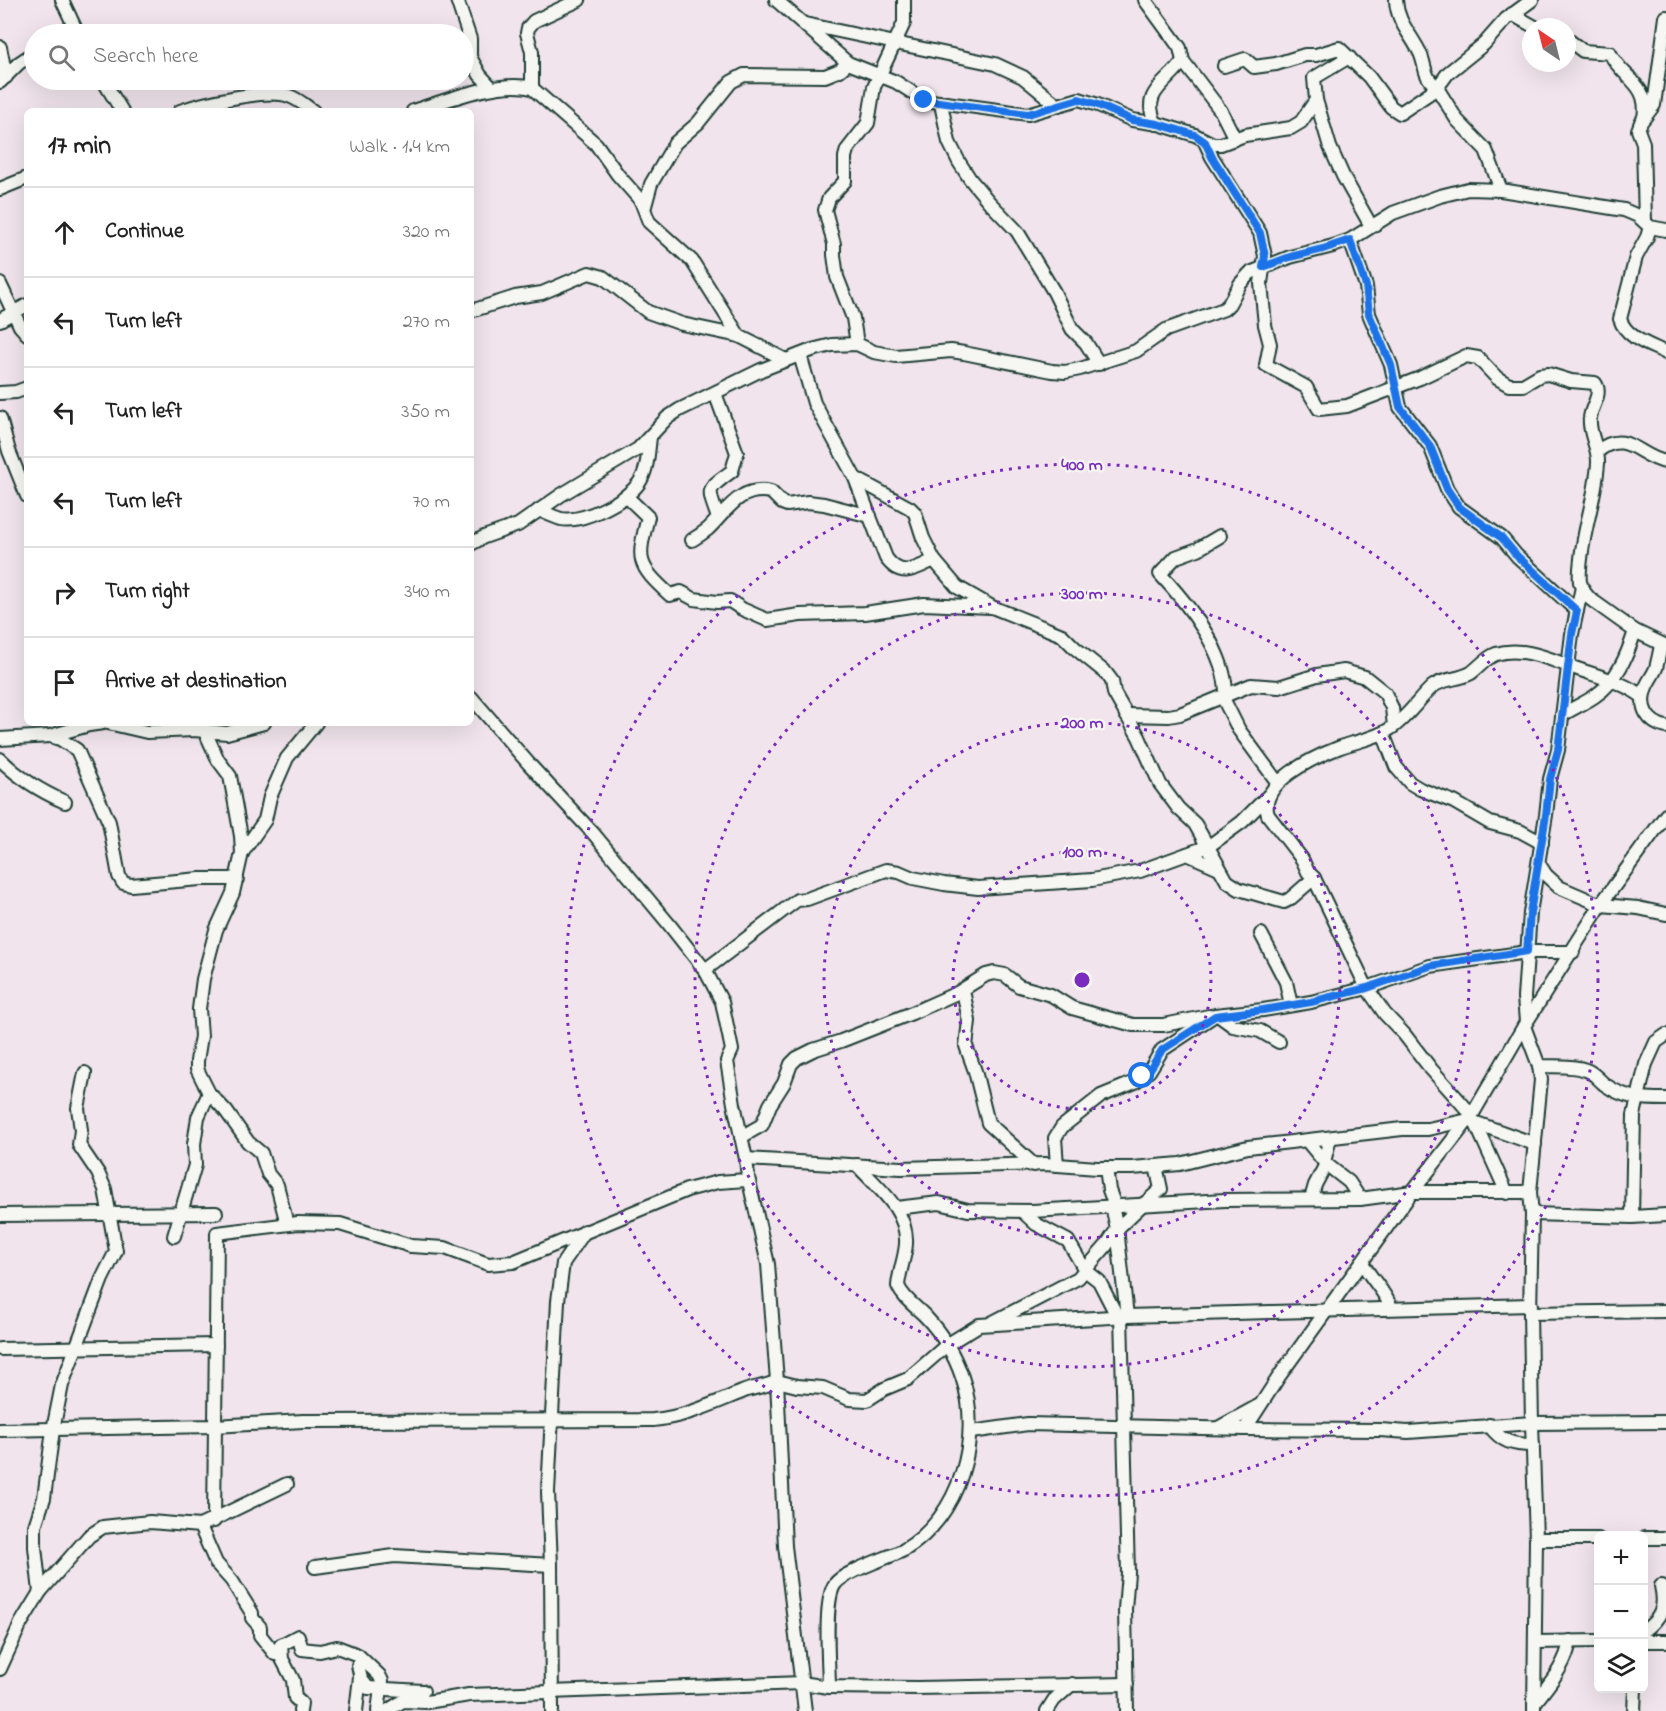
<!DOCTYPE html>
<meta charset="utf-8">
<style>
body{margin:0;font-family:"Indie Flower",sans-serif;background:#f2f2f2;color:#222}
.controls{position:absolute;right:18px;bottom:18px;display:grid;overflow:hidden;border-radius:9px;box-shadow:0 6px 24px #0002}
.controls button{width:54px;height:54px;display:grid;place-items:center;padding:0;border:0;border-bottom:2px solid #e0e0e0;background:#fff;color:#222;font:30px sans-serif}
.compass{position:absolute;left:1522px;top:18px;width:54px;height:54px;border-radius:50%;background:#fff;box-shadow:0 6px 24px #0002;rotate:325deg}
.stop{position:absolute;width:18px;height:18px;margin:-14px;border:4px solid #1a73e8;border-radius:50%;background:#fff}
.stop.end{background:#1a73e8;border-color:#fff;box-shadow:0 2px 6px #0008}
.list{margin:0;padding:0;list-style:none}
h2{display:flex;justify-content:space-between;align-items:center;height:78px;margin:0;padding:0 24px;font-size:26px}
h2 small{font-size:20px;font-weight:400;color:#767676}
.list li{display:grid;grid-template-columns:39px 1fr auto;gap:18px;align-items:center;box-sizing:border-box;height:90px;padding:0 24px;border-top:2px solid #e0e0e0}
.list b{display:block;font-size:22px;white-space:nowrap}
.list em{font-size:20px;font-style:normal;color:#767676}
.icon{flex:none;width:33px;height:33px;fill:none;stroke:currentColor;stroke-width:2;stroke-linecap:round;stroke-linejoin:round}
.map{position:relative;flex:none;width:1666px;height:1711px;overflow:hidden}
.search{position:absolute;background:#fff;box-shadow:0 6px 24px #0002;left:24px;top:24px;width:450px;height:66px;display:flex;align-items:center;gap:15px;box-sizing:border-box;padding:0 21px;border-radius:33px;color:#767676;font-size:22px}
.panel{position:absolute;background:#fff;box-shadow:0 6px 24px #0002;left:24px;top:108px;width:450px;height:618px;border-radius:9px}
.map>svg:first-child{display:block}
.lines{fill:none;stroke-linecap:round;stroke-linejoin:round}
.minor-casing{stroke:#1f3d34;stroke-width:16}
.minor{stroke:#f6f6f2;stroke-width:12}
.route{stroke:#1a73e8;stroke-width:8}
.ring{fill:none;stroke:#7b2cbf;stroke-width:3;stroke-dasharray:3 6}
.centre{fill:#7b2cbf;stroke:#f6f6f2;stroke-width:3}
.ring-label{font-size:18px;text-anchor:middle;font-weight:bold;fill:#7b2cbf;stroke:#f6f6f2;stroke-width:4.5;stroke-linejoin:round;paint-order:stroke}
</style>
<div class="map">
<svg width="1666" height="1711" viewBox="0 0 1666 1711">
<rect width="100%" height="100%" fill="#f1e4ec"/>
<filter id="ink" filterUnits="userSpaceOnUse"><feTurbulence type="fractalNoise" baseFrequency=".0167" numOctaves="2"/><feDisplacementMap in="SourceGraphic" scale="12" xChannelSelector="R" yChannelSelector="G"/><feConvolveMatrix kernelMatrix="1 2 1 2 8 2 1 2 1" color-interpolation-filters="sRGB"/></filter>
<g filter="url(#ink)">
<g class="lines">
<!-- minor casing -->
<g class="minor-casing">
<g id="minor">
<polyline points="62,0 78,34"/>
<polyline points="457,0 470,39 470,57 480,75 492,88"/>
<polyline points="776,0 848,63 896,82 924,100 1028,114 1079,99 1098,105 1132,120 1159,124 1195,135 1213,144 1221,144 1245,135 1291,128 1301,122 1316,100 1314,78 1349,57"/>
<polyline points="1145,0 1180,48 1183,61 1221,111 1235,139"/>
<path d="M1396,0C1397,23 1412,35 1421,55C1427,72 1423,74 1437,88L1448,73L1484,44L1506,19L1532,0"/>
<polyline points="1512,14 1535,27"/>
<polyline points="805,24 995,64 1023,77 1057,105"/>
<path d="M1567,39L1583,51L1610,53C1622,79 1650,83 1644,118"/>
<polyline points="0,47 6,77"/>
<polyline points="1224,66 1245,59 1254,67 1276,64 1305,55 1316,55 1339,48 1369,77 1391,107 1400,113 1437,88 1457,120 1486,150 1501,190"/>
<polyline points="103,80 122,111"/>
<polyline points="0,82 19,63 34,53"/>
<polyline points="532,88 532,52 527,33 528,28 534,21 579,0"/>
<polyline points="1316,100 1330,147 1343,176 1371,226"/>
<polyline points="941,104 949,142 959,162 970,179 990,203 1017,231 1054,292 1072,329 1086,343 1099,364"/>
<path d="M180,111C203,103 268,88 289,96C298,99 306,106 313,111"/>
<path d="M413,111C444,101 501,79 532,88L596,144L618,175L641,201L649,222L692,261L739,336L786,360"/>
<path d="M1156,124C1140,92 1166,85 1183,61"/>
<path d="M1205,142L1212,157L1260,233L1265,256L1261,283L1265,325L1270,344L1266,365L1306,387L1319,409L1347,406L1420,378L1466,356L1478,358L1497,378L1509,385H1523L1540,375L1548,374L1571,381L1595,383C1603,394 1591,406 1590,418C1588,433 1599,448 1598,463C1596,496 1584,527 1581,559C1580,567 1579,575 1580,582C1582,590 1587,597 1593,601L1635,631L1666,646"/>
<polyline points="0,189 27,178"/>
<polyline points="645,206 651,184 675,143 698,123 731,82 744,75 825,76 840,70 848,63"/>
<polyline points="1645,222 1643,143 1638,130 1641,122 1654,105 1666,17"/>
<path d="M1650,227L1647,237L1636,257L1620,319C1626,338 1650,345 1666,353"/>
<polyline points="1350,240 1366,286 1369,314 1391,365 1400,407 1430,446 1447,489 1459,507 1502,538 1517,556 1577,611"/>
<polyline points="0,284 20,326 27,334"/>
<polyline points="471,311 515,297 542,293 589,273 603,277 648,312 682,324 739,336"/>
<polyline points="0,320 27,305"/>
<polyline points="857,344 853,318 837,277 834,255 834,244 825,210 829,198 845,181 845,157 847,150 868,123 874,87 904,23 904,0"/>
<path d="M800,355L814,403L855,478L886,558C901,579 915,569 934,560"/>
<polyline points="0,393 16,392 27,388"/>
<path d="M715,393L737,453L732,471C706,490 707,487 718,518"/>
<polyline points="0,418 9,451 27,496"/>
<path d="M1598,451C1626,428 1640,458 1666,462"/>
<polyline points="855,478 910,508 915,513 923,538 934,560 957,587 992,607 1062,635 1075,648 1106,673 1112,681 1114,693 1139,737 1160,784 1178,808 1195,824 1227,881 1239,889 1284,902 1290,899 1314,878"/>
<path d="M626,496L648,517C637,560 636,564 670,595L681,592L694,599L717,602L730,601L742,609L767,620L800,615L865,613L924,604L990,607"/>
<path d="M539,510C546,513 554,517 561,519C583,523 626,501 639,483C648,470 648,452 650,437"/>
<path d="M1220,536L1198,549L1176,557L1160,574C1188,604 1227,653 1226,696"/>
<path d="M692,540C697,537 703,533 708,529C727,511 740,485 771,492L782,503L787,505L808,502L824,504L870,516"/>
<polyline points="471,544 484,537 518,525 561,495 638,449 667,418 679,410 761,370 812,350 832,345 857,344 874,352 896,356 951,351 964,353 1052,371 1065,372 1080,369 1136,351 1166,330 1224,309 1229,304 1240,284 1250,273 1290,257 1333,246 1350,240 1393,213 1440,196 1468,189 1501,190 1624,210 1638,216 1650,227 1666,230"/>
<path d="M1661,644C1660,652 1658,660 1656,668C1653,676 1647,682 1645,690C1639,708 1648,723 1666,727"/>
<polyline points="471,697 529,764 593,833 668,923 705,970 722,1002 732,1050 727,1061 734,1104 746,1159 748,1177 768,1264 777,1381 785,1546 805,1711"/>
<polyline points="1223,698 1239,730 1278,783"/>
<polyline points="1126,715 1169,716 1180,714 1251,685 1279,687 1317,675 1344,671 1365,677 1385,693 1392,708 1394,726"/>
<path d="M1562,715C1573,708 1585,703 1595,696C1617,681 1627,656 1635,631"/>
<polyline points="108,723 147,732 194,730 227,733 264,723"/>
<polyline points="203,727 218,760 230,776 241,836 242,853"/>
<polyline points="1383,733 1396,767 1410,783 1420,789 1454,802 1490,823 1520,831 1542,843"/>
<polyline points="50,736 60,739 77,750 109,822 119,876 123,883 131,885 200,879 237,879"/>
<polyline points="0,739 50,736 89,725 103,723"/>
<path d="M0,759C19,778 40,791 65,802"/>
<polyline points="1187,854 1219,868"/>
<polyline points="1539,864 1546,875 1559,887 1601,905 1638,908 1666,914"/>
<polyline points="1261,934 1286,982 1291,1005"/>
<polyline points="705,970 797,900 807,899 886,870 899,872 913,878 944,884 978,888 1092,880 1140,871 1209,846 1242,822 1269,795"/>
<polyline points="963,990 969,1021 966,1046 975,1071 988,1123 1034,1165"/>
<polyline points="1218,1015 1233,1026 1260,1031 1279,1042"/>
<polyline points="1526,1022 1524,997 1530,913 1546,815 1550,779 1558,750 1572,634 1582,587"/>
<path d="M1539,1066C1554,1067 1572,1065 1586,1070C1593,1072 1598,1079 1604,1084C1625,1099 1641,1099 1666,1099"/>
<path d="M1472,1115L1431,1069L1404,1034L1385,1014L1367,988L1314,878L1308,872L1302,859L1268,815C1257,783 1315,757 1338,748C1356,741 1374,739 1390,729C1407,718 1418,700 1432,687C1443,678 1459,680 1471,673C1479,667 1487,657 1496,654C1522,646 1549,659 1572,667C1596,676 1622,681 1643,697"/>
<polyline points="1476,1124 1507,1193"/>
<polyline points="741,1137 762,1125 770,1105 784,1083 791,1064 797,1058 813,1050 841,1041 912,1013 957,993 986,975 994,973 1005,975 1019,986 1051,995 1072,1008 1133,1025 1164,1025 1209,1016"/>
<polyline points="1307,1141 1326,1164 1349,1182 1360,1199"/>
<polyline points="746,1159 901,1168 1045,1164 1097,1168 1132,1168 1180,1164 1248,1147 1402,1129 1428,1129 1468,1120 1535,1144"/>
<polyline points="1324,1162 1330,1138"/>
<polyline points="1057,1165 1055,1138 1062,1127 1101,1096 1135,1082 1149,1071 1162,1050 1215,1015 1263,1010 1311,1002 1367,988 1430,966 1527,952 1573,952"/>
<polyline points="1106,1168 1109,1190 1115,1206"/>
<polyline points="1311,1199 1315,1185 1326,1164"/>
<polyline points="1144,1204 1161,1189 1156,1166"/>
<polyline points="1112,1206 1117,1229 1127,1316"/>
<polyline points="896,1208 939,1203 968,1210 1032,1211 1225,1200 1360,1199 1412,1192 1530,1192"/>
<polyline points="1022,1211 1036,1224 1068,1241 1085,1270 1099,1281 1117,1316"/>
<polyline points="1532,1214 1632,1217 1666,1215"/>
<polyline points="0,1215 216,1213"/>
<polyline points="1632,1217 1634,1115 1646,1064 1656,1042 1666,1035"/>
<polyline points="287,1224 277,1185 268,1174 261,1153 248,1142 226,1111 209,1093 197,1069 197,1061 201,1036 199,1009 203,979 216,930 233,893 242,853 265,820 270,797 287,758 316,723"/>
<polyline points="174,1236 195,1165 194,1144 198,1117 209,1093"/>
<path d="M1362,1262C1369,1277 1386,1292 1391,1308"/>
<polyline points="1530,1313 1666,1311"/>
<polyline points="1121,1316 1128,1573 1125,1609 1127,1711"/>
<polyline points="991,1323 1078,1278 1106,1246 1117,1229 1143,1204"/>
<polyline points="0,1349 216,1345"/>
<path d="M1489,1425C1501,1442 1513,1445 1533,1445"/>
<polyline points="1218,1428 1258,1406"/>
<polyline points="1245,1429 1280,1375 1361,1263 1412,1192 1472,1115 1524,1026"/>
<path d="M0,1430L214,1426L303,1421L653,1420C686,1417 712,1404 742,1392C753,1387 766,1387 777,1381L797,1386L823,1388L849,1399L867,1400L884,1389L908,1379L948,1344L979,1325L1127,1316L1531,1305"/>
<polyline points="971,1432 1028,1424 1245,1429 1380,1430 1408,1432 1532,1423 1666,1422"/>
<polyline points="214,1521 217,1233 298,1223 340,1224 411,1246 445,1248 488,1264 513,1262 687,1190 718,1182 747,1180 748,1177"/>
<polyline points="200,1526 216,1563 232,1581 252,1613 252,1618 260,1627 260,1635 275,1654 279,1651 281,1645 282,1659 293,1680 295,1698 301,1703 300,1711"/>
<polyline points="1644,1538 1666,1538"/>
<polyline points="1536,1539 1598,1539"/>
<polyline points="315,1567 394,1556 551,1565"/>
<polyline points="40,1592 89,1536 103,1527 150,1522 200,1526 287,1484"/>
<path d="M1644,1631C1661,1618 1666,1608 1661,1586"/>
<polyline points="1644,1641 1666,1641"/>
<polyline points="1536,1642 1598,1641"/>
<polyline points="281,1645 298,1636 302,1649 320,1651 337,1647 358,1655 379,1675 382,1681 378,1711"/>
<polyline points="358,1665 361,1679 368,1688 423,1691"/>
<polyline points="0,1669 21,1623 40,1592 35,1547 35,1526 44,1498 53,1430 62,1385 102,1279 116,1251 105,1189 98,1173 79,1145 81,1130 78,1108 85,1073"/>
<path d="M829,1687C829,1666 823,1600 835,1584C843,1572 888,1558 904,1550C960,1517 983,1437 962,1377C954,1353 942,1334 925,1316C915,1306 903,1298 898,1286C899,1272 905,1258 906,1244C908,1210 878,1188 857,1165"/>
<path d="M1534,1704C1548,1685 1566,1666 1570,1641"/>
<polyline points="356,1711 360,1677"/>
<polyline points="387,1711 403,1701 427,1702 469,1695 801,1683 829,1687 917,1688 1127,1684"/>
<polyline points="552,1711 551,1565 548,1492 558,1301 563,1263 585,1231"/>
<polyline points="1047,1711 1054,1700 1072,1684"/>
<polyline points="1534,1711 1536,1539 1532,1423 1530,1313 1532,1214 1530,1192 1541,1080 1539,1066 1524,1026 1604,900 1666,815"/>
<polyline points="1634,1711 1635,1688"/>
</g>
</g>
<!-- minor -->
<use href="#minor" class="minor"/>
</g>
</g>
<g class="lines" filter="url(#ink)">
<!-- route -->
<polyline class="route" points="924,100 1028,114 1079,99 1098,105 1132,120 1158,124 1195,135 1205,142 1212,157 1260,233 1265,256 1263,267 1290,257 1323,249 1350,240 1366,286 1369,314 1391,365 1400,407 1430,446 1447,489 1459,507 1502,538 1517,556 1577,611 1572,634 1558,750 1550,779 1546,815 1530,913 1527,951 1430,966 1367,988 1311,1002 1263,1010 1215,1016 1162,1050 1149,1071 1142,1076"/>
</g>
<!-- distance rings -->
<g class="ring">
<circle cx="1082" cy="980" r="129"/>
<circle cx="1082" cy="980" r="258"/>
<circle cx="1082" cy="980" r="387"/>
<circle cx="1082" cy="980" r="516"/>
</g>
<circle cx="1082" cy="980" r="9" class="centre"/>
<g class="ring-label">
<text x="1082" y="470">400 m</text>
<text x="1082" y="599">300 m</text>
<text x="1082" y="728">200 m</text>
<text x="1082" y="857">100 m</text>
</g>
</svg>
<div class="controls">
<button>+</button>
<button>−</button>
<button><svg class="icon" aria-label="layers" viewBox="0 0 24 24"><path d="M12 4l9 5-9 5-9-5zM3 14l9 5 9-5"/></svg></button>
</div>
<svg class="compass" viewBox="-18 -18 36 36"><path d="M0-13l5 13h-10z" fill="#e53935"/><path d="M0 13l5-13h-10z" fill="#767676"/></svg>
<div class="stop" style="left:1142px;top:1076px"></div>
<div class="stop end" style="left:924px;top:100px"></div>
<div class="search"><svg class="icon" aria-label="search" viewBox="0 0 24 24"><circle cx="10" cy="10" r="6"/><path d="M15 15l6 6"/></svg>Search here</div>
<section class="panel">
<h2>17 min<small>Walk · 1.4 km</small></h2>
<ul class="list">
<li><svg class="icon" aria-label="ahead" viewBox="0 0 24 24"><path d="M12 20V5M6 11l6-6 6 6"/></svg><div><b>Continue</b></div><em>320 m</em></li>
<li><svg class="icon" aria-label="left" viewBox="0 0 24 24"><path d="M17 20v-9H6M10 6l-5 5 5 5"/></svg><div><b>Turn left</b></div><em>270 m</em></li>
<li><svg class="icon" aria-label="left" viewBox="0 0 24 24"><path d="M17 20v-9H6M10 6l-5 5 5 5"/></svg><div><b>Turn left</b></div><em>350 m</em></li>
<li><svg class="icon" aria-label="left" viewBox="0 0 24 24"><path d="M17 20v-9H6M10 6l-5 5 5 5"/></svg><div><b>Turn left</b></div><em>70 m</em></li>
<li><svg class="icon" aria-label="right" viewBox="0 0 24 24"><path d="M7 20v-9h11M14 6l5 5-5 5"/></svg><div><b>Turn right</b></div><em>340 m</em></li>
<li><svg class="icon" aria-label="arrive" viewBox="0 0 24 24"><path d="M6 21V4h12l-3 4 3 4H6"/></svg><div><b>Arrive at destination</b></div></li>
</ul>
</section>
</div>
